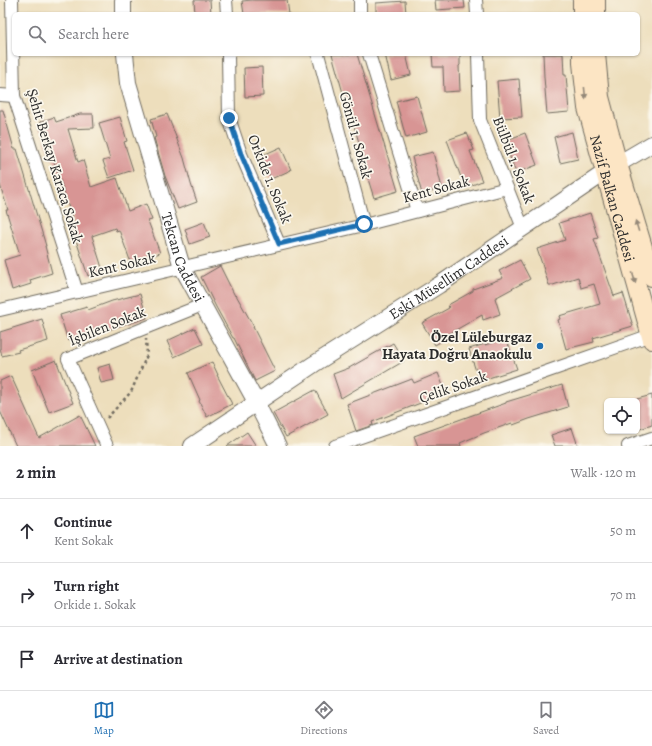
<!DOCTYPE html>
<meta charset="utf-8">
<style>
body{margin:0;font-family:Alegreya,serif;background:#f7f7f7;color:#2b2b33}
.controls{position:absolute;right:12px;bottom:12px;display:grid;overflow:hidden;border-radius:6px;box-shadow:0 1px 3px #0004}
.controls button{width:36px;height:36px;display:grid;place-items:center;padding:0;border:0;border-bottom:1px solid #e1e1e2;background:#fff;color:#2b2b33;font:20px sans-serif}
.stop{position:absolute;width:12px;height:12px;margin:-9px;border:3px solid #1f6fb2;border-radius:50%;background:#fff}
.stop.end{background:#1f6fb2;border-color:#fff;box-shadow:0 1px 4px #0008}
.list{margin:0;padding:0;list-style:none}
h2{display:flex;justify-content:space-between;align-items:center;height:52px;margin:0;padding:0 16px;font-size:17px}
h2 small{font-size:13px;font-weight:400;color:#7c7c81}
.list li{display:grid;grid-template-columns:26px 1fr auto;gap:12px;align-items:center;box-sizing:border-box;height:64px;padding:0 16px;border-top:1px solid #e1e1e2}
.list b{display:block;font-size:15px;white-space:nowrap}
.list p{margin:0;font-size:13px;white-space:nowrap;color:#7c7c81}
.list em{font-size:13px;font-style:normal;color:#7c7c81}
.icon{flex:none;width:22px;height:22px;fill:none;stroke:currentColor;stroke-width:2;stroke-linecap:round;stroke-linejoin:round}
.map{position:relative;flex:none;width:652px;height:446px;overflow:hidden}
.search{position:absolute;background:#fff;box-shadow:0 1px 3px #0004;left:12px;right:12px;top:12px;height:44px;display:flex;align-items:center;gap:10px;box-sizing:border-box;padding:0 14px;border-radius:6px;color:#7c7c81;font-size:15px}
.sheet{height:244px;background:#fff}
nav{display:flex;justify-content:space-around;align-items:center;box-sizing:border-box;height:56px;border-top:1px solid #e1e1e2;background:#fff;font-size:11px;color:#7c7c81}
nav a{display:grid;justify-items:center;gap:2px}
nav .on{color:#1f6fb2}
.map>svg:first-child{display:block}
</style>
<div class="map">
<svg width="652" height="446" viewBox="0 0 652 446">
<rect width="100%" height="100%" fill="#fbf7ec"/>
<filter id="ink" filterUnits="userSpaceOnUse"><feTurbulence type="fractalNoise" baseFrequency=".025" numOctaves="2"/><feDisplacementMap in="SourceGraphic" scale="8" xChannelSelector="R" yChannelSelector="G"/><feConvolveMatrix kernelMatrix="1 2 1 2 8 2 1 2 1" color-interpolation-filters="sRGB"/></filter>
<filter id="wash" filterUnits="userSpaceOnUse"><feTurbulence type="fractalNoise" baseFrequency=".012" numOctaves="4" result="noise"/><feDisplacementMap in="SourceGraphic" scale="16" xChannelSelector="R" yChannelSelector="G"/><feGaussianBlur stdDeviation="0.9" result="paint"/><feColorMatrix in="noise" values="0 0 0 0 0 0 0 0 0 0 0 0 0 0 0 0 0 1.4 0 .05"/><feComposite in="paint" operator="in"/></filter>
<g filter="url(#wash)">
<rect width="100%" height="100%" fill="#eddebc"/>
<g id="blocks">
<g fill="#d89594">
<polygon points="194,0 210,0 211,14 195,14"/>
<polygon points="252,0 287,0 289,14 244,14 242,1"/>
<polygon points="435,0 464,0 465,8 436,10"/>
<polygon points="405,1 406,14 376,14 376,3"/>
<polygon points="332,54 357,54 398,191 374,198 362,160 364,159 344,93 343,93"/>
<polygon points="385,54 406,54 411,75 391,80"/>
<polygon points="432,54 460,54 460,65 459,66 460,91 444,92 443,67 433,67"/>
<polygon points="543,54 563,54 564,75 566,75 569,112 547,114 544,77"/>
<polygon points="262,67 263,96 245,97 244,68"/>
<polygon points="519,79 522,117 500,118 497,81"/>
<polygon points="417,96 427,132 406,138 396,101"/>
<polygon points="0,110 3,110 14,149 17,149 46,246 45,246 52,273 30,280 31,284 12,290 4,260 20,255 6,210 8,210 0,185"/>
<polygon points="80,114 93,114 94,128 68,129 78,162 83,160 91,187 117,178 128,211 146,204 152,220 148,221 160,253 131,263 119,230 116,231 115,228 92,236 103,271 88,276 71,225 74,224 53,158 51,159 45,140 46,140 43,130 41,130 40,127 42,127 40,122 54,117 56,122"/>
<polygon points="167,114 173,129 184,158 191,184 197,202 178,209 165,176 154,138 156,137 151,119"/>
<polygon points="120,117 127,141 124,142 133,170 109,178 103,161 110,159 99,123"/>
<polygon points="572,132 578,159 560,163 554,137"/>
<polygon points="467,133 474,150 470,151 482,181 465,188 447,140"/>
<polygon points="525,133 537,165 516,173 504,141"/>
<polygon points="281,147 291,170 271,179 261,156"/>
<polygon points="433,152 442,188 422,194 412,157"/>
<polygon points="590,213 598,238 594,239 614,296 623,293 633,326 593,338 594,342 566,349 558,320 560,319 559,316 600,304 594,284 581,288 578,277 553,285 549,285 537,249 565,240 559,223"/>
<polygon points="204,222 210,237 190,244 185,229"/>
<polygon points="520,260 530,279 495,298 500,314 483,320 482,315 447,335 449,337 435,345 422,323 449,308 448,305 473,291 473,289 503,278 499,271"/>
<polygon points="220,266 235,296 236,295 254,327 253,327 275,371 255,381 234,338 233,338 216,307 201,277"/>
<polygon points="140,294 147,318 128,324 128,323 105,331 104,330 68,341 60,315 87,307 88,310 112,301"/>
<polygon points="42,319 48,341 18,350 19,352 2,356 0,348 0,332"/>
<polygon points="195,328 203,344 174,357 167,341"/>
<polygon points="506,338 517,369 479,381 469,349 485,344 485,345"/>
<polygon points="393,343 404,361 341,398 333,374 349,368"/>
<polygon points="56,360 73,403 49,412 32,370"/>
<polygon points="212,362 218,375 217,375 232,404 207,417 199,401 200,400 188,373"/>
<polygon points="110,364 114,380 101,383 97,368"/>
<polygon points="438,373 446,393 372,422 373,425 356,431 347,404 412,379 414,383"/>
<polygon points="11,376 39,438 80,415 95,446 16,446 0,411 0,381"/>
<polygon points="562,385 568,407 529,419 513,425 512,423 484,433 460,443 461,446 418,446 414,436 506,403 506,402"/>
<polygon points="315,390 328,414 286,437 273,413"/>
<polygon points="652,395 652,425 637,430 637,399"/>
<polygon points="572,428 578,446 555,446 551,435"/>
<polygon points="247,432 256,446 227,446"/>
</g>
</g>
</g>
<g filter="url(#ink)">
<use href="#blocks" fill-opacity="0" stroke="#6f6a5e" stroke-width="1"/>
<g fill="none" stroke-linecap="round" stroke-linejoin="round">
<g stroke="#6f6a5e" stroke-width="14">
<g id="minor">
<polyline points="12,0 14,96 77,292"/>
<polyline points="226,0 227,14"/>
<polyline points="360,0 360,14"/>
<polyline points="476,0 477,14"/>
<polyline points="228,54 229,118 241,154 279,244"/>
<polyline points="318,54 364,225"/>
<polyline points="369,54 417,211"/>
<polyline points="478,54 480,120 523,228"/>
<polyline points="0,95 14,96"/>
<polyline points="0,310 364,225 507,188"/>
<polyline points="107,446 68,359 202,305"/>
<polyline points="335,446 651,335"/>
<polyline points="628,446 652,438"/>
</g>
</g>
<g stroke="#6f6a5e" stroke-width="18">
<g id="tertiary">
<polyline points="123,14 123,0"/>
<path id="s1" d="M125,54L128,83L182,267L256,402L278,446"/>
<polyline points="618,164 652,144"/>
<path id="s2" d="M192,446L314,364L439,285L604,173"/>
</g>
</g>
<g stroke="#6f6a5e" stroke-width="20">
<g id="secondary">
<polyline points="582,0 582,14"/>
<polyline points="596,14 596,0"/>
<path id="s3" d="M582,54V63L587,108L652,340"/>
<polyline points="596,54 600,97 618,164 652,277"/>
</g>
</g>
<polyline stroke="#6f6a5e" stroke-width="2.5" stroke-dasharray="3 3" stroke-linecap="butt" points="107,418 131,392 147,355 146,339"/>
<use href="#minor" stroke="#fff" stroke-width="12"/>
<use href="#tertiary" stroke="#fff" stroke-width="16"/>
<use href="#secondary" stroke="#fce5c4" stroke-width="18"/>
</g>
<defs><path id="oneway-solid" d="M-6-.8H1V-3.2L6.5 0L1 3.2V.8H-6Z"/></defs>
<g fill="#948878">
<use href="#oneway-solid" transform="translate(585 93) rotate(84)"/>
<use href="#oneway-solid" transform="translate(637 226) rotate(-107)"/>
<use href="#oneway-solid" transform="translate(634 278) rotate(74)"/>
</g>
</g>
<g fill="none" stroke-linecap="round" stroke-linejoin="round" filter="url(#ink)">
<polyline stroke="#1f6fb2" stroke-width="5" points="229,118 241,154 279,244 364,224"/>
</g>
<circle fill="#1f6fb2" stroke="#fbf7ec" stroke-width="1.5" cx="540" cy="346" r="4"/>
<g text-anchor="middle" stroke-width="3.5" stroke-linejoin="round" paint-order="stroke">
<g font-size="15" fill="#2b2b2b" stroke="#fbf7ec">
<text transform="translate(356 135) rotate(75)" y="5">Gönül 1. Sokak</text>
<text transform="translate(514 160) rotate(69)" y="5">Bülbül 1. Sokak</text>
<text transform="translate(55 166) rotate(73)" y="5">Şehit Berkay Karaca Sokak</text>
<text transform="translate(270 179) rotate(68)" y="5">Orkide 1. Sokak</text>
<text transform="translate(436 189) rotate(-15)" y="5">Kent Sokak</text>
<text dy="5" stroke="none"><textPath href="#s3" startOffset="148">Nazif Balkan Caddesi</textPath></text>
<text dy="5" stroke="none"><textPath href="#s1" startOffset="212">Tekcan Caddesi</textPath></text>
<text transform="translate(122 265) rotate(-13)" y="5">Kent Sokak</text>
<text dy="5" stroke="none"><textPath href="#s2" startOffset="307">Eski Müsellim Caddesi</textPath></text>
<text transform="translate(107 326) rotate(-22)" y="5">İşbilen Sokak</text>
<text transform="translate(453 387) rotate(-19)" y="5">Çelik Sokak</text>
</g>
<g font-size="15" font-weight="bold" fill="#2b2b2b" stroke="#fbf7ec" text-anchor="end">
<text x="532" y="342">Özel Lüleburgaz<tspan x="532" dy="17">Hayata Doğru Anaokulu</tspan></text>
</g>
</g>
</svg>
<div class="controls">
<button><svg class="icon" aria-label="locate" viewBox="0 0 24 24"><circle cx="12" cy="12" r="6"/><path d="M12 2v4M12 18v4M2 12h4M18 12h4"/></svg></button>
</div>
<div class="stop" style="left:364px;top:224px"></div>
<div class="stop end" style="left:229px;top:118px"></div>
<div class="search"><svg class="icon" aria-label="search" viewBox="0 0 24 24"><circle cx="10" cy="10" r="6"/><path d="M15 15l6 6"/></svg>Search here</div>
</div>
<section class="sheet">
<h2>2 min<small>Walk · 120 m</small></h2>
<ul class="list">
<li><svg class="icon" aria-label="ahead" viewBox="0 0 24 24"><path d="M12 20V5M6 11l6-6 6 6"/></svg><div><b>Continue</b><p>Kent Sokak</p></div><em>50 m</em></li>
<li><svg class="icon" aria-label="right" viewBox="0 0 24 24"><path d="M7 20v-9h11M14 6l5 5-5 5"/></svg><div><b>Turn right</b><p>Orkide 1. Sokak</p></div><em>70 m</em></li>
<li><svg class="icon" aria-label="arrive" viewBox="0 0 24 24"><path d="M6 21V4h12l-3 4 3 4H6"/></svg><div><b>Arrive at destination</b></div></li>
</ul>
</section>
<nav>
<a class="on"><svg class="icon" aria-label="map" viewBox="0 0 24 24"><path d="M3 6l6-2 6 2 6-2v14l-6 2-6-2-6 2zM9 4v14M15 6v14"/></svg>Map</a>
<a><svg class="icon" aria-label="directions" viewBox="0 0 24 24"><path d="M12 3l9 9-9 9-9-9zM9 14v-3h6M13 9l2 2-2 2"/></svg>Directions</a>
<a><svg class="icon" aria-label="saved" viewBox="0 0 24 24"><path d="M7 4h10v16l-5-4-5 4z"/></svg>Saved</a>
</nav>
